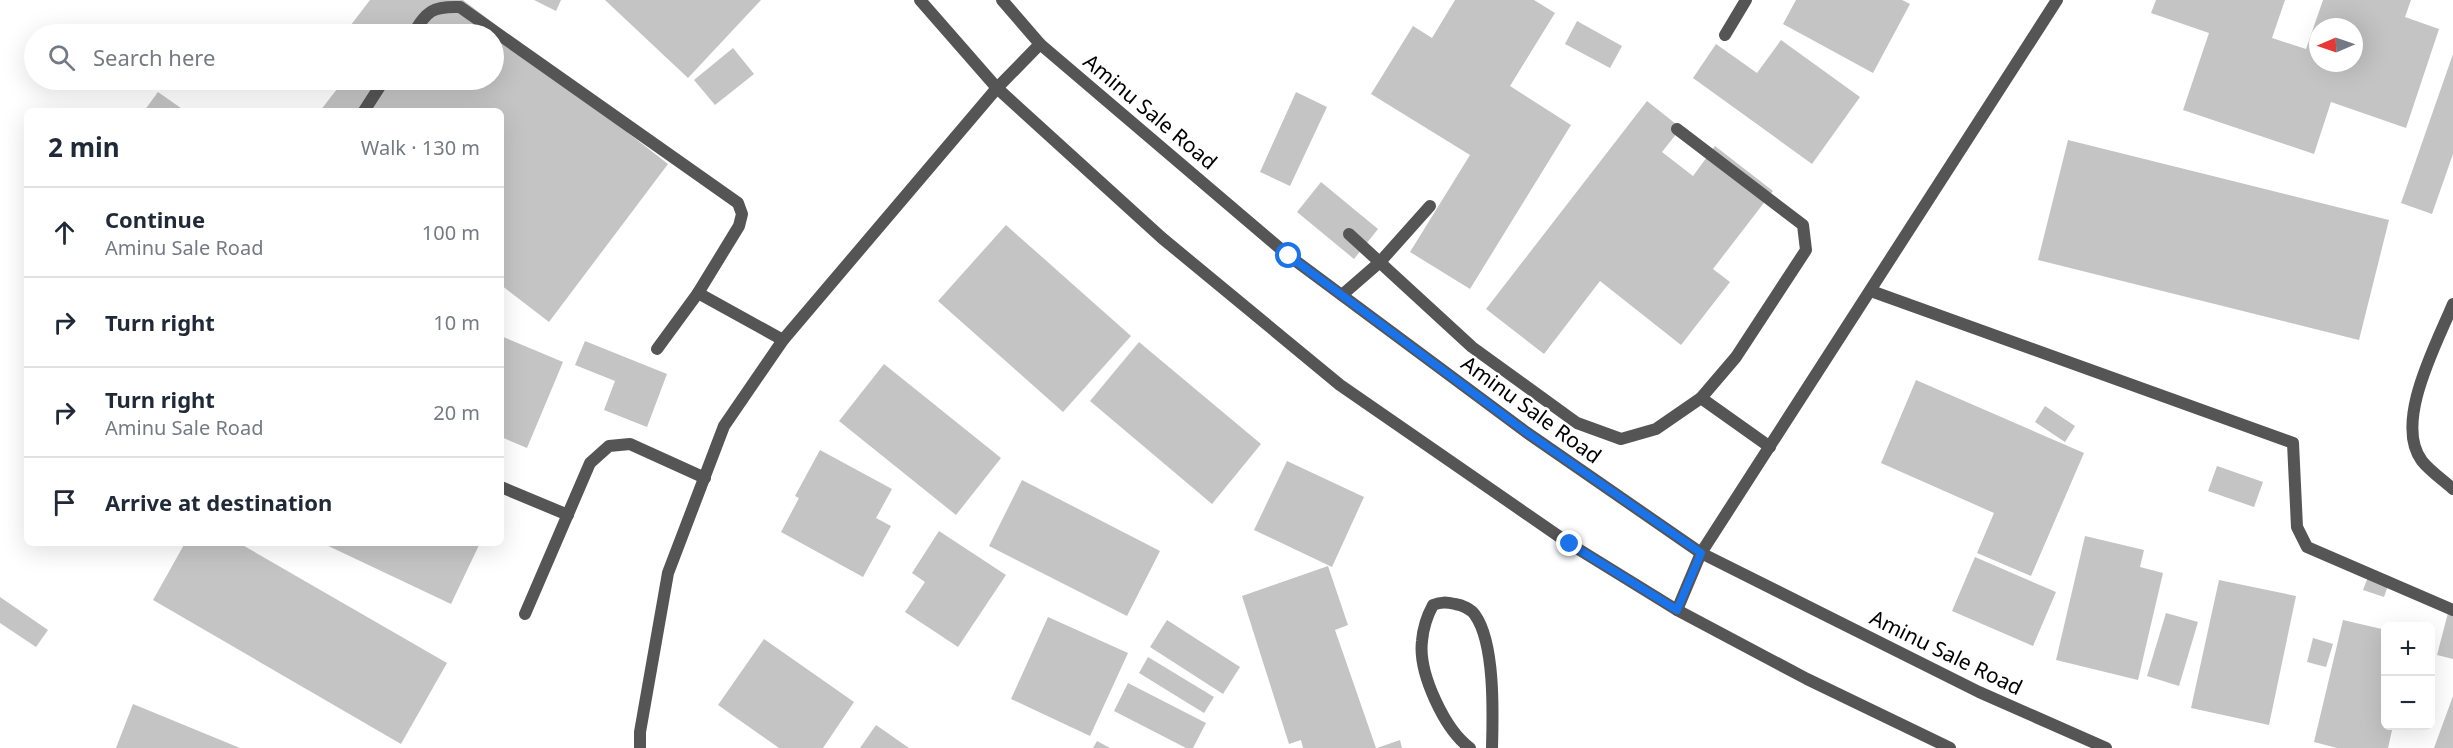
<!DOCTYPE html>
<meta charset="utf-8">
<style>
body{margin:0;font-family:"Noto Sans",sans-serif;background:#f6f6f7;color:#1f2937}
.controls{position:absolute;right:18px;bottom:18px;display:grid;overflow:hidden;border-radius:9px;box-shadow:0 6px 24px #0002}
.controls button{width:54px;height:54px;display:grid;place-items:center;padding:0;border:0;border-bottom:2px solid #e0e1e3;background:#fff;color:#1f2937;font:30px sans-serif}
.compass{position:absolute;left:2309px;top:18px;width:54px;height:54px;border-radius:50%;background:#fff;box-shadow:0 6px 24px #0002;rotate:268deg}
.stop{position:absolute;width:18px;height:18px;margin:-14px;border:4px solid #1a73e8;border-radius:50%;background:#fff}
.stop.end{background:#1a73e8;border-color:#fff;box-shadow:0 2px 6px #0008}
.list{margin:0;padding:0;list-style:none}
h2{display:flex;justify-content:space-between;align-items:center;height:78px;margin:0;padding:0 24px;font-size:26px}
h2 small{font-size:20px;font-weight:400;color:#747a83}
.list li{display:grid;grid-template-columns:39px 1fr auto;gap:18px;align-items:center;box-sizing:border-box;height:90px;padding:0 24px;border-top:2px solid #e0e1e3}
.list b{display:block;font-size:22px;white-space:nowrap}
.list p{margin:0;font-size:20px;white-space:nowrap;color:#747a83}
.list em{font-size:20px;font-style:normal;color:#747a83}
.icon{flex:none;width:33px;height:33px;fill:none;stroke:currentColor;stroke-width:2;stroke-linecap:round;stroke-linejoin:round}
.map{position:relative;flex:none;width:2453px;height:748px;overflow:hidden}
.search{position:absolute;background:#fff;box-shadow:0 6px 24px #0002;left:24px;top:24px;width:480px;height:66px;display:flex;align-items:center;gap:15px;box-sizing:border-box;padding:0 21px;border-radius:33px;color:#747a83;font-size:22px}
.panel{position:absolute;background:#fff;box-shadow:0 6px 24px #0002;left:24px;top:108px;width:480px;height:438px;border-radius:9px}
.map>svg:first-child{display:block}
</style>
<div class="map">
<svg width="2453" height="748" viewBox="0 0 2453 748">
<rect width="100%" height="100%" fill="#fff"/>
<g fill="#c4c4c4" fill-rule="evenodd">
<polygon points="370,0 463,0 630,127 627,132 668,164 549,322 501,285 501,111 320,111 344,80 494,80 494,34 344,34"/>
<polygon points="534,0 561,0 556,11"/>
<polygon points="605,0 761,0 688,78"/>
<polygon points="1455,0 1534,0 1555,13 1510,86 1571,125 1470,289 1410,252 1470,155 1371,94 1413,26 1432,38"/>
<polygon points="1796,0 1902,0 1910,4 1873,73 1783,24"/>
<path d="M2156,0H2285L2272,38L2306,49L2323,0H2411L2405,17L2439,29L2406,128L2331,102L2314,154L2183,110L2209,33L2151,13ZM2318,27H2354V63H2318Z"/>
<polygon points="1577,21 1622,46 1610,68 1565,44"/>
<polygon points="1781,40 1860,97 1812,164 1693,78 1716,44 1757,73"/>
<polygon points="733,48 754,74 715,105 694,80"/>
<polygon points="2453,54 2453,154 2432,214 2401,203"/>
<polygon points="158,92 185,111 144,111"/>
<polygon points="1296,92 1327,107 1290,186 1260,172"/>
<polygon points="1647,101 1681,128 1662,152 1693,176 1715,146 1773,191 1713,269 1730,282 1681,345 1600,281 1544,354 1486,309"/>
<polygon points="2068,140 2389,220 2359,340 2038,260"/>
<polygon points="1321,182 1378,229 1354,259 1297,212"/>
<polygon points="1006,225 1131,336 1063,412 938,301"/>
<polygon points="501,336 563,362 527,448 501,437"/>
<polygon points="585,341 667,374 647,427 604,410 615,381 575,365"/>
<polygon points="1139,342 1261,444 1212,504 1090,401"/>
<polygon points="884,364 1001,458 956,515 839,421"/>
<polygon points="1916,380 2084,453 2031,576 1977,553 1994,513 1881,463"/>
<polygon points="2045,406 2075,426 2065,442 2035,422"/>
<polygon points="820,450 892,489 876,518 891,526 863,577 781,532 799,498 795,496"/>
<polygon points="1287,461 1364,497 1332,567 1254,530"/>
<polygon points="2217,466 2263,482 2254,507 2208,491"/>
<polygon points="1022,480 1160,551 1127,616 989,546"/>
<polygon points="939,531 1006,575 958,647 905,612 925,582 912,573"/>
<polygon points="2085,536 2144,550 2140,567 2163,573 2138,680 2056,660"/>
<polygon points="185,543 239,543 447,663 401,744 153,600"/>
<polygon points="322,543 480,543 451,604"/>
<polygon points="1975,557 2056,592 2033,646 1952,611"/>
<polygon points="1328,566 1348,625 1335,630 1376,748 1303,748 1301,740 1289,744 1242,596"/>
<polygon points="2371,569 2391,577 2384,597 2363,590"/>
<polygon points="2219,580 2296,596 2269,725 2191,708"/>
<polygon points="0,597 48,630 36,647 0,623"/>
<polygon points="2449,609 2453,610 2453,659 2437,655"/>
<polygon points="2166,613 2198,622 2179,686 2147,676"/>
<polygon points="1048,617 1128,653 1090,736 1011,699"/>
<polygon points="1167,620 1240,667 1223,694 1150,647"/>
<polygon points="2343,620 2386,630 2386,726 2393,726 2388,748 2337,748 2314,742"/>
<polygon points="2313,638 2333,644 2326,667 2307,662"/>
<polygon points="764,639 854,702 823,748 779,748 718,705"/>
<polygon points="1148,657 1214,697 1204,713 1139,673"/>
<polygon points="1128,683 1206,723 1193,748 1186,748 1114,711"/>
<polygon points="2453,696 2453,748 2434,748"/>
<polygon points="133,704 240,748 116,748"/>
<polygon points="876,725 909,748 860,748"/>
<polygon points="1400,740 1402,748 1377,748"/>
<polygon points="1097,741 1110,748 1093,748"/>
</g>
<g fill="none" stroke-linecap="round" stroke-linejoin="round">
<g stroke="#555" stroke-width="12">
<path d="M413,34C427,11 432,6 460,7L738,203L742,214L739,226L698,293L657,349"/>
<polyline points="1725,35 1746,0"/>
<polyline points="364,111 384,80"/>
<polyline points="1677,129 1803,225 1806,250 1736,357 1701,398"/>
<polyline points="1349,234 1472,347 1577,423 1621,439 1656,429 1701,398 1770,447"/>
<polyline points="698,293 783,340"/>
<polyline points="1342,295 1380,262 1430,206"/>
<polyline points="501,487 568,515"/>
<polyline points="525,614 590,463 609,446 630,444 705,478"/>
<path d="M1470,748C1445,730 1418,673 1422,641C1423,629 1427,616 1433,605C1441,602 1446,602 1455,604C1462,605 1471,609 1475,615C1495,643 1493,713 1492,748"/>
</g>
<g stroke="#555" stroke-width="12">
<polyline points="1871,291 2293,443 2297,527 2307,547 2453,610"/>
<path d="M2453,304C2437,343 2393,423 2422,461C2430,471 2443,480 2453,489"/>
<polyline points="1677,610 1701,553 2057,0"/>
<polyline points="640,748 640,732 668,573 724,426 783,340 997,88 1040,44"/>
</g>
<g stroke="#555" stroke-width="12">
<polyline points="920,0 997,88 1162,238 1340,385 1570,544 1677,610 1807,679 1950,748"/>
<polyline points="1002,0 1040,44 1289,256 1526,432 1701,553 1979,692 2106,748"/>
</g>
</g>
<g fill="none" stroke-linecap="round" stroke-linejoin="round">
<polyline stroke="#1a73e8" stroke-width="8" points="1289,256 1526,432 1701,553 1677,610 1570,544"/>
</g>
<g text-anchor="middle" stroke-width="5" stroke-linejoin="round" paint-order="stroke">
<g font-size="21" fill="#000" stroke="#fff">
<text transform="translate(1150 112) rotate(40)" y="7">Aminu Sale Road</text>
<text transform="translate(1531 410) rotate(36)" y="7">Aminu Sale Road</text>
<text transform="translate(1946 653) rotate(26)" y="7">Aminu Sale Road</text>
</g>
</g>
</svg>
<div class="controls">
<button>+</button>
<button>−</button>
</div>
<svg class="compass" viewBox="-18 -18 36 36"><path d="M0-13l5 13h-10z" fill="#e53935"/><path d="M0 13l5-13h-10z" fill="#747a83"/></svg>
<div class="stop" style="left:1289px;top:256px"></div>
<div class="stop end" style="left:1570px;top:544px"></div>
<div class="search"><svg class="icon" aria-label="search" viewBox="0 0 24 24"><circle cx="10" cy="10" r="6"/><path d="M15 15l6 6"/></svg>Search here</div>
<section class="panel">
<h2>2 min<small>Walk · 130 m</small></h2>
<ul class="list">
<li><svg class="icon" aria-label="ahead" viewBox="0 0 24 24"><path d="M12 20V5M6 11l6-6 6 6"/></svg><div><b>Continue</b><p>Aminu Sale Road</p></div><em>100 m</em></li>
<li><svg class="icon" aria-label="right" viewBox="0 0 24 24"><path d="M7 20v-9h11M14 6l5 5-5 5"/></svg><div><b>Turn right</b></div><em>10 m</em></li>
<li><svg class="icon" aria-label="right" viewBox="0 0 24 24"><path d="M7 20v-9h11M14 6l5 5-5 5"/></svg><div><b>Turn right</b><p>Aminu Sale Road</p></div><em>20 m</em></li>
<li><svg class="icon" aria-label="arrive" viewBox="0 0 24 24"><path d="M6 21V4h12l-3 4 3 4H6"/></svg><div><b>Arrive at destination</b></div></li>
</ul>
</section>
</div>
